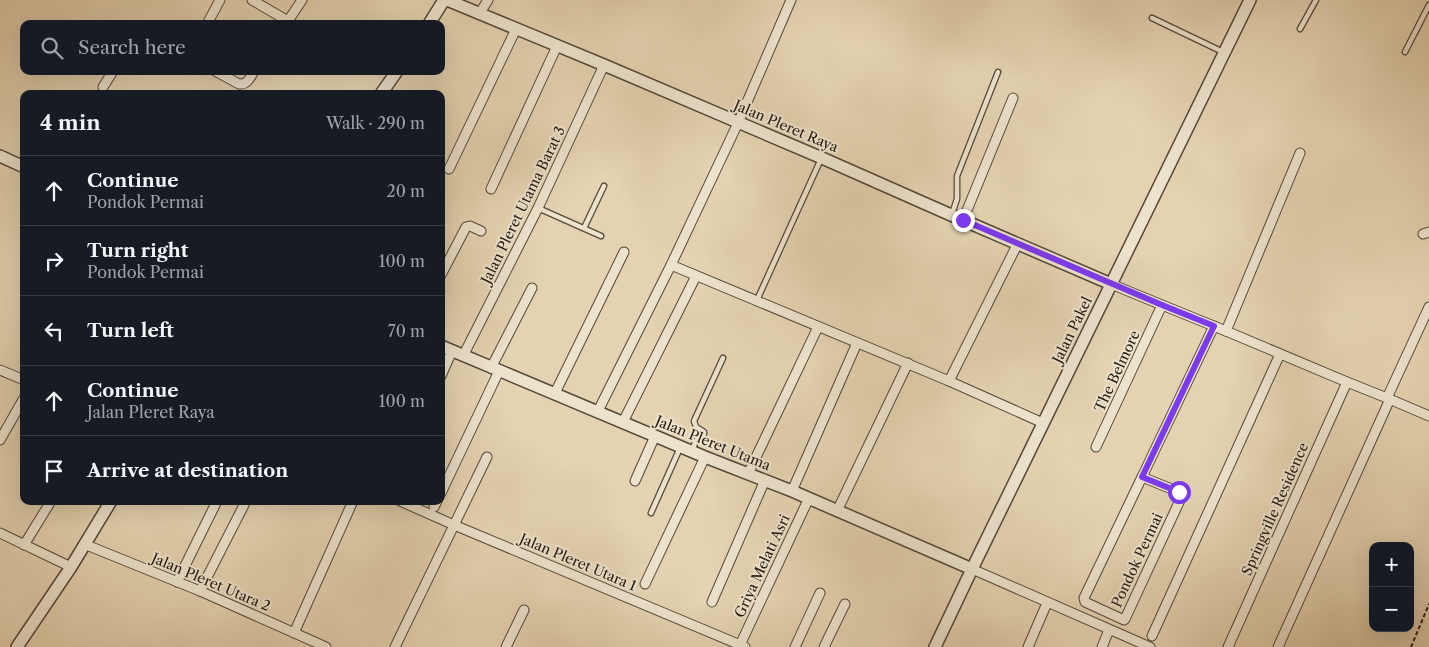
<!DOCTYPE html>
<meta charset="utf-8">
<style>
body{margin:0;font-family:"Libre Caslon Text",serif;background:#242831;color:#f1f3f6}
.controls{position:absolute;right:15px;bottom:15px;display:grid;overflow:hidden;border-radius:10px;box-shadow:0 5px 20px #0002}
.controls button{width:45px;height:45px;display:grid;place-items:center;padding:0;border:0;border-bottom:1px solid #363941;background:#171b24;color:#f1f3f6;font:25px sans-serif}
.stop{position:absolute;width:15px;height:15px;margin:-11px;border:4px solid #7c3aed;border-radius:50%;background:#fff}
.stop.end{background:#7c3aed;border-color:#fff;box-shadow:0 1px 5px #0008}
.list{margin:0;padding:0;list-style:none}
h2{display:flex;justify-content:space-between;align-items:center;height:65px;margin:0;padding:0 20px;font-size:21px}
h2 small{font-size:16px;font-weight:400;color:#9ea1a6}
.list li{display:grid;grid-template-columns:32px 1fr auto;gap:15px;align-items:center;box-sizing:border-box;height:70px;padding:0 20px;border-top:1px solid #363941}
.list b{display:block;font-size:19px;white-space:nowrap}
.list p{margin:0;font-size:16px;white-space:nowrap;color:#9ea1a6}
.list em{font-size:16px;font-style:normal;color:#9ea1a6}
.icon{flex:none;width:28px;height:28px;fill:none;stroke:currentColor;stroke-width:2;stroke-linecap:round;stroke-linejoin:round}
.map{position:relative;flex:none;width:1429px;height:647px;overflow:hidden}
.search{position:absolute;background:#171b24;box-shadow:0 5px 20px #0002;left:20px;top:20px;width:425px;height:55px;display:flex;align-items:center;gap:12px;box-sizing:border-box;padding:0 18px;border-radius:10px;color:#9ea1a6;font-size:19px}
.panel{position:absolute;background:#171b24;box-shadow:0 5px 20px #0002;left:20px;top:90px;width:425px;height:415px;border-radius:10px}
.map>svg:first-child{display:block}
</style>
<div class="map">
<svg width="1429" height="647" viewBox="0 0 1429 647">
<rect width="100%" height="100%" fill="#e4d2b0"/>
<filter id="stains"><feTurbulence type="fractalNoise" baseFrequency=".004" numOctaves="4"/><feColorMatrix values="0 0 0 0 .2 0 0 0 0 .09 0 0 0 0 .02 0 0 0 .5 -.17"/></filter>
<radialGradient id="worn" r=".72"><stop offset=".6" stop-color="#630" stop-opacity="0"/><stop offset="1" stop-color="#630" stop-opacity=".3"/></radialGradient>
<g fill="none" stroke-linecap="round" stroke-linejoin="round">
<g stroke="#54483a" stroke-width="7">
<g id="service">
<polyline points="1152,18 1223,52"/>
<polyline points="1300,29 1316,0"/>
<polyline points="1405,52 1429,5"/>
<polyline points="538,208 601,236"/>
<polyline points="952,214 957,199 957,176 998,72"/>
<polyline points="584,228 604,186"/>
<polyline points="757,300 821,159"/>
<polyline points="692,450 696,441 704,434 704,432 696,427 694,421 723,358"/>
<polyline points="651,513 680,448"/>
</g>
</g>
<g stroke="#54483a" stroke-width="11">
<g id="minor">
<polyline points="252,0 288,21"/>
<polyline points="479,14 488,0"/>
<polyline points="207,24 220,0"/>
<polyline points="286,24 302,0"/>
<path d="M215,71L239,84C247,85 250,78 254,71"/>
<polyline points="103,87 113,71"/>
<polyline points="449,169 516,29"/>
<polyline points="491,189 557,46"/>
<polyline points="963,220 1013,98"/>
<polyline points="1423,234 1429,232"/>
<polyline points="671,265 949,381 1018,243"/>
<polyline points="441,275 466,227 470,226 481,231"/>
<polyline points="1111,284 1162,305 1226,331 1347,382 1387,398 1429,416"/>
<polyline points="1226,331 1300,153"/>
<polyline points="463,356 538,208 604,65"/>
<polyline points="491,368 532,288"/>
<polyline points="0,370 24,380"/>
<polyline points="441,376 452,351"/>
<polyline points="949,381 1043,423"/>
<polyline points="555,393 624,252"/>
<polyline points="1387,398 1429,307"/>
<polyline points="598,411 671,265 738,123 791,0"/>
<polyline points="623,422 696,276"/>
<polyline points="0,440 24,398"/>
<polyline points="1096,447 1162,305"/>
<polyline points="748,474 818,327"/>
<polygon points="1142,477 1179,492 1181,494 1181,498 1125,619 1124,620 1085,602 1084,598"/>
<polyline points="1142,477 1214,326"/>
<polyline points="635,481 655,436"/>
<polyline points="792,491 857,343"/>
<polyline points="441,493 499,371"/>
<polyline points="400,501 454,525 745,647"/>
<polyline points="434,507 437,501"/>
<polyline points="837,511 908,363"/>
<polyline points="0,533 71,567"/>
<polyline points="84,544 200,591 326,647"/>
<polyline points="24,545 51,501"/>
<polyline points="972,569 1150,647"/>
<polyline points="177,582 217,501"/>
<polyline points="645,584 705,457"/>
<polyline points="200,591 246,501"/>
<polyline points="712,602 765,480"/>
<polyline points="294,633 353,501"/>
<polyline points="1152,636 1280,354"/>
<polyline points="740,645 809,498"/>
<polyline points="395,647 487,457"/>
<polyline points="506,647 524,610"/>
<polyline points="795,647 820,593"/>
<polyline points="824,647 845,604"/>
<polyline points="1028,647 1047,603"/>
<polyline points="1102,647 1109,630"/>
<polyline points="1228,647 1347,382"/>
<polyline points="1278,647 1390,399"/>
</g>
</g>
<g stroke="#54483a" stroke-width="14">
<g id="tertiary">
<polyline points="447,0 604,65 822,158 951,215 1111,284"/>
<polyline points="429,24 444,0"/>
<polyline points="381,94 397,71"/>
<polyline points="0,156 24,167"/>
<polyline points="441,346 705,457 792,491 972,569"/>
<polyline points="17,647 71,567 111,501"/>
<polyline points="935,647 972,569 1250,0"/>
</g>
</g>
<polyline stroke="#241a12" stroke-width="2" stroke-dasharray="4 2.5" stroke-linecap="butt" points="1411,647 1429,604"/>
<use href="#service" stroke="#ede2cc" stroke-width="4.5"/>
<use href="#minor" stroke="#ede2cc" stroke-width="9"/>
<use href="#tertiary" stroke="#ede2cc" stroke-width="11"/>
</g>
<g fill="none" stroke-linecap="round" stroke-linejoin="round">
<polyline stroke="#7c3aed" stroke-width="6" points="963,220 1162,305 1214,326 1142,477 1179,492"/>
</g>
<g text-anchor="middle" stroke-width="4" stroke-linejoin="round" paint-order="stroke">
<g font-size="14" fill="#241a12" stroke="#ede2cc">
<text transform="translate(786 126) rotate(23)" y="5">Jalan Pleret Raya</text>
<text transform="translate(523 205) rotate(-64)" y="5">Jalan Pleret Utama Barat 3</text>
<text transform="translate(1072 330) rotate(-64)" y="5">Jalan Pakel</text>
<text transform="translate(1117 371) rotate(-65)" y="5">The Belmore</text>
<text transform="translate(713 443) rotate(22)" y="5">Jalan Pleret Utama</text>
<text transform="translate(1275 509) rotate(-66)" y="5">Springville Residence</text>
<text transform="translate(1137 560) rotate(-65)" y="5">Pondok Permai</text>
<text transform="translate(578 562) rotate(23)" y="5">Jalan Pleret Utara 1</text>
<text transform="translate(762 566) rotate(-65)" y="5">Griya Melati Asri</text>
<text transform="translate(211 582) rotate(23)" y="5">Jalan Pleret Utara 2</text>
</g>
</g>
<rect width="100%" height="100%" filter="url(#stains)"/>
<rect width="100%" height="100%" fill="url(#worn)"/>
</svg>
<div class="controls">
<button>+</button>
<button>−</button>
</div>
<div class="stop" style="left:1179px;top:492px"></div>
<div class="stop end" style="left:963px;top:220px"></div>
<div class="search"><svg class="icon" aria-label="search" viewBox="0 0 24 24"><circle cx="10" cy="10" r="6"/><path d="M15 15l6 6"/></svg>Search here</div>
<section class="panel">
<h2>4 min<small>Walk · 290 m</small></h2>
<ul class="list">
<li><svg class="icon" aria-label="ahead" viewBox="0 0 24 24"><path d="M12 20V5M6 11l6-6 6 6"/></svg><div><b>Continue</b><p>Pondok Permai</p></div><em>20 m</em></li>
<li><svg class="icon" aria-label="right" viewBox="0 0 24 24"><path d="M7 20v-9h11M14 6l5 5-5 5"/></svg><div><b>Turn right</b><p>Pondok Permai</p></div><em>100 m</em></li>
<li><svg class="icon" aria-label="left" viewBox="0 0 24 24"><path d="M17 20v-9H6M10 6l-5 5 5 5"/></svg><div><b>Turn left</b></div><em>70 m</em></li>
<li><svg class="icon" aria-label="ahead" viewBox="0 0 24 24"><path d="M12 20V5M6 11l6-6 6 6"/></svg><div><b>Continue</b><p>Jalan Pleret Raya</p></div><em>100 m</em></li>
<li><svg class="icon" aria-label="arrive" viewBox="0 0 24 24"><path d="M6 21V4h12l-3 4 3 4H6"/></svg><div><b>Arrive at destination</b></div></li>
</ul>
</section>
</div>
